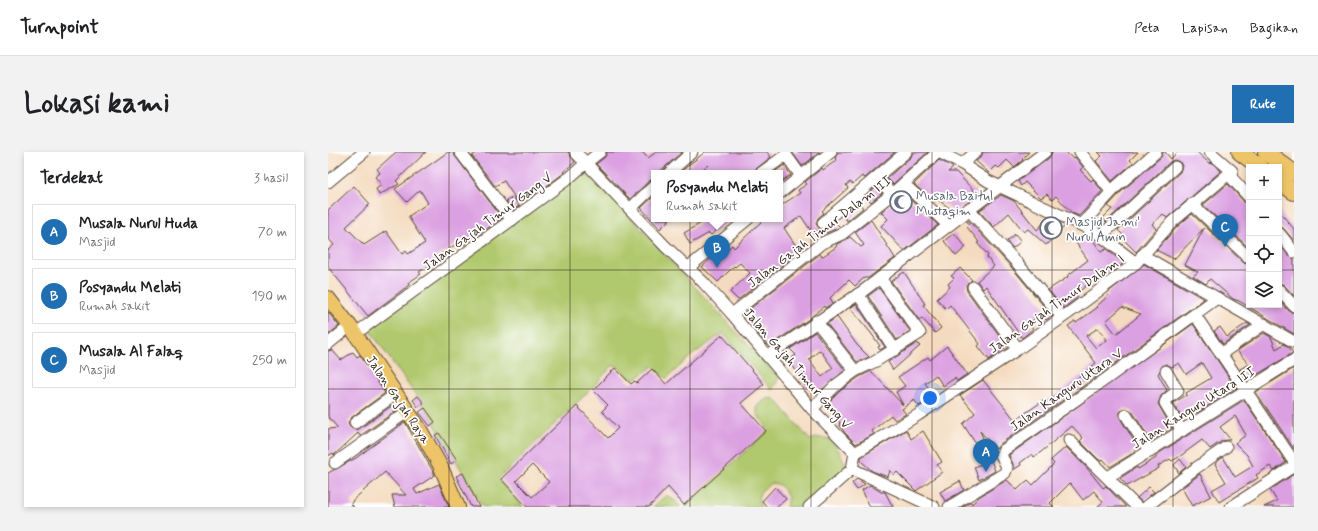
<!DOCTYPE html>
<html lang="id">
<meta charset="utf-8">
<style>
body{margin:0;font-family:Mynerve,sans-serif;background:#f2f2f2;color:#202124}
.controls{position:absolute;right:12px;top:12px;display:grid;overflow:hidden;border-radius:0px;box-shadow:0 2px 6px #0003}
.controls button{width:36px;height:36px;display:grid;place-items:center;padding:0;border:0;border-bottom:1px solid #e0e0e0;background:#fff;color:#202124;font:20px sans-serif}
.you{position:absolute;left:602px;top:246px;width:14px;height:14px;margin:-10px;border:3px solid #fff;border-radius:50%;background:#1a73e8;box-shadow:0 0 0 6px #1a73e833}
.badge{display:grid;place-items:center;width:26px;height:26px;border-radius:50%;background:#1f6fb2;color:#fff;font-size:13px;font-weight:700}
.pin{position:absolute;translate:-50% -33px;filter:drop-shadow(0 1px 2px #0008)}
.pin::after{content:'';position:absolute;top:21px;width:14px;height:12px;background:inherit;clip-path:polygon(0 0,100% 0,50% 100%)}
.popup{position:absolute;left:323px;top:18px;width:132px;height:52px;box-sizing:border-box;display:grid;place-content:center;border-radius:0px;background:#fff;filter:drop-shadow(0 1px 3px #0005);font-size:13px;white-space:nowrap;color:#757577}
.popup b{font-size:15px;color:#202124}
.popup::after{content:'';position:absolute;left:50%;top:100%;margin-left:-8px;border:8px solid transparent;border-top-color:#fff}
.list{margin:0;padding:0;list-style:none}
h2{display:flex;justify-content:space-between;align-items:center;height:52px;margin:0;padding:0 16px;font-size:17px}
h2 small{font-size:13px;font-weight:400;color:#757577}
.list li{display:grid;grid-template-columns:26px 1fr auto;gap:12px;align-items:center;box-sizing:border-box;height:56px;margin:0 8px 8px;padding:0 8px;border:1px solid #e0e0e0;border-radius:0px}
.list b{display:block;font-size:15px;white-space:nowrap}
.list p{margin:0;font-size:13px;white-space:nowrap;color:#757577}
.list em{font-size:13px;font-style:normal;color:#757577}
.icon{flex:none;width:22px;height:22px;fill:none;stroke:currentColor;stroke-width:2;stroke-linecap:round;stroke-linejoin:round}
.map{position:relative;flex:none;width:966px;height:355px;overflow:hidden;border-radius:0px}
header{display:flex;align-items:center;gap:24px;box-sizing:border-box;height:56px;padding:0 20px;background:#fff;border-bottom:1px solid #e0e0e0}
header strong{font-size:19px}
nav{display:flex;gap:22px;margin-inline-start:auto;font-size:14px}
.intro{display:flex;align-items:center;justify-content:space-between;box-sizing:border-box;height:96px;padding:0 24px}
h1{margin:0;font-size:28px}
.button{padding:10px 18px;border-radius:0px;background:#1f6fb2;color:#fff;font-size:14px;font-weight:700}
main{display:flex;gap:24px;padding:0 24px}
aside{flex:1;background:#fff;border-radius:0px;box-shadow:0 2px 6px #0003}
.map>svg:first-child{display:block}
</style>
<header>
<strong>Turnpoint</strong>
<nav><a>Peta</a><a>Lapisan</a><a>Bagikan</a></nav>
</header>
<div class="intro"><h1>Lokasi kami</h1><a class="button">Rute</a></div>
<main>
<aside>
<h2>Terdekat<small>3 hasil</small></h2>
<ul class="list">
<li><span class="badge">A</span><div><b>Musala Nurul Huda</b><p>Masjid</p></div><em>70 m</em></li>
<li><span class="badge">B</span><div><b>Posyandu Melati</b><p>Rumah sakit</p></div><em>190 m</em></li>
<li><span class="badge">C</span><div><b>Musala Al Falaq</b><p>Masjid</p></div><em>250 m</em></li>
</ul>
</aside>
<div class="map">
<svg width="966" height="355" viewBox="0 0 966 355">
<rect width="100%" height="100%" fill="#fff"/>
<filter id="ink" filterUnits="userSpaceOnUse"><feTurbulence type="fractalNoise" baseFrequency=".025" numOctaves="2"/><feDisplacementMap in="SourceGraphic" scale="8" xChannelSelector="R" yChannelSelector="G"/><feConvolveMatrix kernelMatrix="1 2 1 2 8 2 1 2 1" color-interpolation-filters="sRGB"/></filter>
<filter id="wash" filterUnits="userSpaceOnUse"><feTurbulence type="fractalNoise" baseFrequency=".012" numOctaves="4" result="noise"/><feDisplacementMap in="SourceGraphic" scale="16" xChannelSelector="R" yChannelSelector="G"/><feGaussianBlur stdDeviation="0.9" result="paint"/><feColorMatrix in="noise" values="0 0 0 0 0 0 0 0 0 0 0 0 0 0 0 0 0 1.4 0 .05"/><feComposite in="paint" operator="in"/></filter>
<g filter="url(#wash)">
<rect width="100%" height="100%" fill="#f4dbbf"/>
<g fill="#b1c96e" stroke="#767a46">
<polygon points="255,18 292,54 451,226 444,238 395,181 363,204 338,227 325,214 309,226 303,226 289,214 284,214 264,236 170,327 195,355 155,355 99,259 41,177"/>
<path d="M439,246L447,247L482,288C504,279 509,295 518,313L512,321L475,355H458L460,345L452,333L443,331L433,339L430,346L433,355H356L441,278L429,262V254Z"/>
<polygon points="338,343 348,349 353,355 325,355"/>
</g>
<g id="blocks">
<g fill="#dba0e1" fill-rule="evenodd">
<polygon points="68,0 98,0 68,29 71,32 51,43 48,37 54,33 47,25 52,21 49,17"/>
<polygon points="120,0 124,0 174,66 136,93 133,89 104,108 106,110 91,120 93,122 80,131 81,133 40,164 0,115 0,98 6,93 0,86 0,58 26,34 42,52 18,75 36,93 58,79 74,102 78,99 80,102 97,91 81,66 81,64 100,51 92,38 79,50 67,37"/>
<polygon points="150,0 240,0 247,10 235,20 236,21 204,45 201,41 189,49 176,29 167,34 144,4"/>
<polygon points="279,0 314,0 320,6 328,0 354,0 330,21 326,21 326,27 321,29 302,47 268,12 277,5"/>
<polygon points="377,0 439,0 443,5 423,21 388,21 380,13 370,21 351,21"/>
<polygon points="464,0 492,0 474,14"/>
<polygon points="510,0 567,0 537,26 534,24 525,32 522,30 518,33 520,36 494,59 496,61 490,66 488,72 492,77 485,82 473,64 456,76 470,97 461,103 463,106 410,148 402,140 422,121 412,111 407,115 406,114 390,130 374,115 388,102 391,105 404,93 406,96 436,67 452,67 452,54 472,41 470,38 479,32 477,30 494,16 495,18 509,8 507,6"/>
<polygon points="585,0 600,0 565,32 559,26 583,5"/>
<polygon points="655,0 701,0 694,7 695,8 686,15 679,8 671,16 668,14 661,21 648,9 653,5"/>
<polygon points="724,0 738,0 745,7 747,5 755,15 752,18 763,29 765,27 774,39 751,64 744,61 728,44 724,48 719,42 713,46 697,30 693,34 690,29 721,6"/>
<polygon points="770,0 810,0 802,8 805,11 784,29 768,9 774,4"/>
<polygon points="835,0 837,0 843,7 849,0 869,0 882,12 883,10 893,19 839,66 835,62 824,72 828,77 808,100 794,86 796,84 790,78 852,20 854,14 852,10 846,8 842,10 778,70 775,66 784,57 780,54 794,39 833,5"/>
<polygon points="611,8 623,14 625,16 620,20 628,20 650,43 627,60 609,47 606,50 586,32"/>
<polygon points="456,13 463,23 452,30 452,21 445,21"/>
<polygon points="900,32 916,50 921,52 921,96 875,53"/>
<polygon points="548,35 554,41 543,50 537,44"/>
<polygon points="575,41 610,73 576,99 553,74 560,67 553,60"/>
<polygon points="673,43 686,49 709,78 721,65 738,73 718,93 700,77 696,80 681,61 666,75 651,59"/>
<polygon points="326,44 326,67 342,67 332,77 313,56"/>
<polygon points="185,45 191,54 185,58 178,49"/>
<polygon points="530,50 535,56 519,69 515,63"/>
<polygon points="951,59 966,77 966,89 956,77 951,74"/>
<polygon points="864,62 916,111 921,113 921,153 951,153 951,148 961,159 966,161 966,182 911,149 905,147 882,127 878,132 865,124 870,120 857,113 876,76 846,107 828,98 849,75"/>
<polygon points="371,67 402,67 383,83 381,81 362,92 356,81 373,71"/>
<polygon points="543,68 567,106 540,126 536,126 527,134 521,128 502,146 505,151 497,156 496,154 481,167 441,194 430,182 436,177 419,159 492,102 494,105 508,95 509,92 522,85 533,95 536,93 527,80"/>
<polygon points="640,68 685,117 724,164 718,168 714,162 701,171 705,177 694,186 658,134 655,137 649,129 666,114 659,105 660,103 649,91 651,90 639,75 642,72 638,69"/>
<polygon points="507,70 512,75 510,76 498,81 495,78"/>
<polygon points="626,81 638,95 628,104 616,89"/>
<polygon points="687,82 693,89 685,96 679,89"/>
<polygon points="758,83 763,85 773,100 778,97 796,111 782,121 779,117 748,142 750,145 736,156 720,138 740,125 739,124 760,108 748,91"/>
<polygon points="951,92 961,104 966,107 966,144 956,133 951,131"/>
<path d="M816,112L876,147L774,221L672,292L668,297L652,279L655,286L648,292L635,272L647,261L632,243L655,228L687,268L715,249L717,250L725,246L768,211L740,174L747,169L748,171L770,155L769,154L781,143L779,141ZM794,155L813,162L788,182L778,169ZM770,176L779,188L768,196L758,184Z"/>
<polygon points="632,116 644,128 638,133 639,139 679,194 661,208 650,194 652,192 622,153 618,157 609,147 622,135 620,132 626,126 623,124"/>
<polygon points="576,120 597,152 595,153 613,176 607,181 594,166 591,168 563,129"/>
<polygon points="551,136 582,179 569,188 540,144"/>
<polygon points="528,152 557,195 552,198 550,195 552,194 543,181 522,156"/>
<polygon points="0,160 11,174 0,183"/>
<polygon points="509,165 529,193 541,205 529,210 499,172"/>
<polygon points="919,171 922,173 895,192 886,179 892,175 899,185"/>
<polygon points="865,172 908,236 869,261 867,258 854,266 845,251 859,243 858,241 883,226 874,211 858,222 851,211 844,215 838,212 835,213 830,222 839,238 833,244 830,252 844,276 823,289 804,259 797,256 792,260 792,266 810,295 802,303 782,315 775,307 773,309 770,307 752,289 755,286 744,274 713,300 706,305 704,302 692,311 693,313 685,318 685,312 681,303"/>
<path d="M487,180L517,218L488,243L482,235L480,237L461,208L468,203L462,197ZM492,198L505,216L494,225L481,207Z"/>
<polygon points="936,181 943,185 948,197 956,192 961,195 965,201 930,222 929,221 918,226 912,217 921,212 909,199"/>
<path d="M394,183L436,232L413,251L438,279L356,353L340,335L321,355H199L173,327L249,254L280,286L290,276L274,259L280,253L265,238L287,216L303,232L307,229L309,231L324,217L338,232ZM204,313L221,330L204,345L188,329Z"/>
<polygon points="589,191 592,194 565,218 560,210"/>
<polygon points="619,194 639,222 629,229 627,226 615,234 608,223 597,231 606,244 591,254 586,248 574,257 578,262 567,268 563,263 544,279 546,282 528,292 517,281 511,272 512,271 498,253 512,239 531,225 543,219 575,253 568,240 577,234 570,225 600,205 602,208"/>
<polygon points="4,198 13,208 25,200 29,205 32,203 57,241 23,266 20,271 22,275 27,278 31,277 65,253 69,258 32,284 30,281 6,303 5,301 0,304 0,277 10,276 0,265 0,199"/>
<polygon points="966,216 966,297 928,240"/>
<polygon points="90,244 96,251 90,255 85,248"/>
<polygon points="916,248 958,310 946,319 942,314 928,323 930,326 891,350 884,338 898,330 887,312 895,305 907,325 925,314 919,303 907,291 918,283 907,264 892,275 902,287 900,288 894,289 882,297 874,288 851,305 844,309 842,307 830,314 831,316 799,334 792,326 809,315 810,317 828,306 828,303"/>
<polygon points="97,256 107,270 102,274 91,260"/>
<polygon points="77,270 107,323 86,337 89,342 111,332 121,355 67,355 64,343 78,343 57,320 25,348 23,352 26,355 0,355 0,321 28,306"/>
<polygon points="578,278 583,287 595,279 614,310 609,313 614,320 588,339 569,320 566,323 562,318 560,325 544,319 533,309 533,305"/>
<polygon points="111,281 129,308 123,312 107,283"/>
<polygon points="738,295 758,315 775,336 778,334 798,355 769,355 775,350 766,339 755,348 742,331 722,351 726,355 634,355 643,350 644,352 652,344 679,328 689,338 700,328 705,333 726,312 723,308"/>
<polygon points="852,307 858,315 851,321 846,313"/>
<polygon points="663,308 667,319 651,328 646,315"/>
<polygon points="135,321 137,325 151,355 143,355 128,324"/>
<polygon points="872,322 883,344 864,354 854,336"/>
<polygon points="966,322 966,355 936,355 949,349 942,338"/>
<polygon points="529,327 537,332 529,338 524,331"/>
<polygon points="632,329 636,338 617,349 612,340"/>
<polygon points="542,333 553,340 557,340 565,355 542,355 534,338"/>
<polygon points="447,335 458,347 449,355 439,355 434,349"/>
<polygon points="821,335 826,340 814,350 809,346"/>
</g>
</g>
</g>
<g filter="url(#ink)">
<use href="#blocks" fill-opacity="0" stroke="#574536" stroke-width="1"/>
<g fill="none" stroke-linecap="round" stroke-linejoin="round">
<g stroke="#574536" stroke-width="13">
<g id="minor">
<polyline points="132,0 184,68"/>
<polyline points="247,0 258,11 272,0"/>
<polyline points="611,0 634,12 660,29 768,80 808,111"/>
<polyline points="752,0 783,39"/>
<polyline points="634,12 648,0"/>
<polyline points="341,21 364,0"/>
<polyline points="433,21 458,3 473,24"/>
<polyline points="901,23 921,45"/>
<polyline points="549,25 564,42"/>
<polyline points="0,30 36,0"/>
<polyline points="576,32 620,73"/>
<polyline points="452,41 503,0"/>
<polyline points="864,52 921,106"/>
<polyline points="302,57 326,34"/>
<polyline points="640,57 690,112 734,165"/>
<polyline points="495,71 578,0"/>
<polyline points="753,73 789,34 828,0"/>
<polyline points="951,81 966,100"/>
<polyline points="773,84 847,15"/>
<polyline points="814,103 966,190"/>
<polyline points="361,115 420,67"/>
<polyline points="645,135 690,197"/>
<polyline points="951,138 966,154"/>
<polyline points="530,142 567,198"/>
<polyline points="404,162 494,91 514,82 564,42 610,0"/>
<polyline points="867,163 966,310"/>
<polyline points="27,182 241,26 258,11 337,94 375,130 404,162 484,257 527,301"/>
<polyline points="0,192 22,174"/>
<polyline points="893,202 936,172"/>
<polyline points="439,204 535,139 717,0"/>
<polyline points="527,219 548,209 592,181 552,126"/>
<polyline points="838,219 850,239 839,247 837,251 854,279"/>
<polyline points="484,257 507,234 527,219 488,169"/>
<polyline points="798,263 822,300"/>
<polyline points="27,271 68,242"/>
<polyline points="741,288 809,355"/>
<polyline points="527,301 590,263 690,197 749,155 808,111 844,70 904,19 882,0"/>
<polyline points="7,311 80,259"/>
<polyline points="524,317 606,355"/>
<polyline points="780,325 966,208"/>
<polyline points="481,355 524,317 527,301"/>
<polyline points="621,355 677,321 679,315 673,303 676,298 778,227 889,146"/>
<polyline points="818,355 868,316 898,295"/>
<polyline points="903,355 966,314"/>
</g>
</g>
<g stroke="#574536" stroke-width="16">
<polyline id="major" points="0,146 22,174 91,276 112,313 130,355"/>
</g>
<g stroke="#574536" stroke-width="18">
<g id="highway">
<polyline points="912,0 932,15"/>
<polyline points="938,0 966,21"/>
<polyline points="951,29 966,40"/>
</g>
</g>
<use href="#minor" stroke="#fff" stroke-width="11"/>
<use href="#major" stroke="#eec469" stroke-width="14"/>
<use href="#highway" stroke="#eec469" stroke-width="16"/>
</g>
</g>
<path fill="none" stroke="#3b2a1e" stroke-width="1" stroke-opacity="0.55" d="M121,0V355M242,0V355M362,0V355M483,0V355M604,0V355M724,0V355M845,0V355M0,118H921M951,118H966M0,237H966"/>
<defs>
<g id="mosque-ring" transform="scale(1.15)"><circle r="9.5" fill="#fff" stroke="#6b7280" stroke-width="1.5"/><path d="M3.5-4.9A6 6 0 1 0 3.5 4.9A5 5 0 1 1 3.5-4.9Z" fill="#6b7280"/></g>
</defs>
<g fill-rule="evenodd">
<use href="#mosque-ring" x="573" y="50"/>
<use href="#mosque-ring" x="723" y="76"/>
</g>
<g text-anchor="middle" stroke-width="3.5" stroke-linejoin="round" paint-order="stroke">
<g font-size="13" fill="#5b616d" stroke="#fff" text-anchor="start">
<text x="588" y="48">Musala Baitul<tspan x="588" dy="15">Mustaqim</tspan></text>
<text x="738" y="74">Masjid Jami'<tspan x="738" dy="15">Nurul Amin</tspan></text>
</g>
<g font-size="13" fill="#3b2a1e" stroke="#fff">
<text transform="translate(159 69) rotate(-36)" y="5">Jalan Gajah Timur Gang V</text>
<text transform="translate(491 79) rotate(-37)" y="5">Jalan Gajah Timur Dalam III</text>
<text transform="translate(728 151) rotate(-35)" y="5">Jalan Gajah Timur Dalam I</text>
<text transform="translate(470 216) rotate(49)" y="5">Jalan Gajah Timur Gang V</text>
<text transform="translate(738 237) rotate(-35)" y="5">Jalan Kanguru Utara V</text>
<text transform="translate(71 247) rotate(56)" y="5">Jalan Gajah Raya</text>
<text transform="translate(865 255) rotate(-32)" y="5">Jalan Kanguru Utara III</text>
</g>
</g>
</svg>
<div class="controls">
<button>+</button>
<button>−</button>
<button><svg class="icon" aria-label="locate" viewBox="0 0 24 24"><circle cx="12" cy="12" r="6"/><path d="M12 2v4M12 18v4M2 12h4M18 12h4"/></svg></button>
<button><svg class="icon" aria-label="layers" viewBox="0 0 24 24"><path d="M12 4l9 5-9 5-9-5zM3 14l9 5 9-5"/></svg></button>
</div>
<div class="you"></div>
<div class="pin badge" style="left:658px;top:320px">A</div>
<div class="pin badge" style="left:389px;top:116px">B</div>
<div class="popup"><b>Posyandu Melati</b>Rumah sakit</div>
<div class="pin badge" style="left:897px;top:95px">C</div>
</div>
</main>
